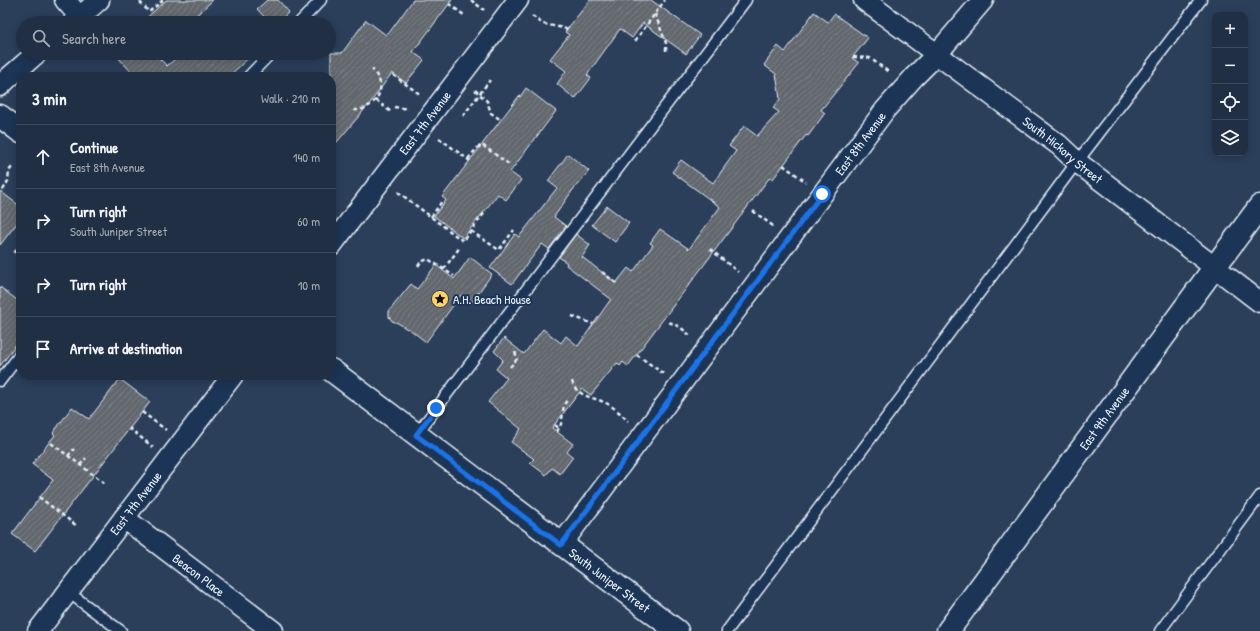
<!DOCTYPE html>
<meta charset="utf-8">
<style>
body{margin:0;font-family:"Patrick Hand",sans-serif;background:#2d3b4f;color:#f1f3f6}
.controls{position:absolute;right:12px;top:12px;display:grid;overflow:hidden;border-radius:8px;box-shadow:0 2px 10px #0003}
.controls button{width:36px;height:36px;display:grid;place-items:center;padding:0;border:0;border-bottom:1px solid #3d4a5d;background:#202f44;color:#f1f3f6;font:20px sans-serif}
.stop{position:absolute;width:12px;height:12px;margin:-9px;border:3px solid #1a73e8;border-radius:50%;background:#fff}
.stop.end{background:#1a73e8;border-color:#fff;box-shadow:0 1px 4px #0008}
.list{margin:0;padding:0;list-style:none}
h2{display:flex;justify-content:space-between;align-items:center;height:52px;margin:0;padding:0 16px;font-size:17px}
h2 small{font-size:13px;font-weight:400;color:#a2a9b2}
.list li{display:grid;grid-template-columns:26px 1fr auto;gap:12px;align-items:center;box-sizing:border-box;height:64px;padding:0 16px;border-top:1px solid #3d4a5d}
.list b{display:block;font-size:15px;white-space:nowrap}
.list p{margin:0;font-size:13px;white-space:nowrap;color:#a2a9b2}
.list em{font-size:13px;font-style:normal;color:#a2a9b2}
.icon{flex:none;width:22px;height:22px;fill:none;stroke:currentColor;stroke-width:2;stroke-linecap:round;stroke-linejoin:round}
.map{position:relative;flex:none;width:1260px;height:631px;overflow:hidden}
.search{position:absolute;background:#202f44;box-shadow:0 2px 10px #0003;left:16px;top:16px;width:320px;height:44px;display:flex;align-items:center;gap:10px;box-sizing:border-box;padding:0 14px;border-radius:22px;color:#a2a9b2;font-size:15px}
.panel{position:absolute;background:#202f44;box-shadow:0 2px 10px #0003;left:16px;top:72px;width:320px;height:308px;border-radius:16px}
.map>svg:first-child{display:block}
</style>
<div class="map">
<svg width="1260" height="631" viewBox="0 0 1260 631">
<defs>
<pattern id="building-hatch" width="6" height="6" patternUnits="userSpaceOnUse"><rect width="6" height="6" fill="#62686d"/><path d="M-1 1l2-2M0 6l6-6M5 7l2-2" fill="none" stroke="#787e83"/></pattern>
</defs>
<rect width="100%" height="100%" fill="#2b3f5b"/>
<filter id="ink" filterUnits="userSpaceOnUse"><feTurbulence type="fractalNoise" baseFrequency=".025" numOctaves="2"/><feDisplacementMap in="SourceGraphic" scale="8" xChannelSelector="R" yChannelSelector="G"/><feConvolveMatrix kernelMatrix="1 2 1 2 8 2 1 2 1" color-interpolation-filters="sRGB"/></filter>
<g filter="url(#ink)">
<g fill="url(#building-hatch)" stroke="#e8f1f8">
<polygon points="166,0 213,0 188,23 141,23"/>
<polygon points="267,0 278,0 289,12 277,23 270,23 257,9"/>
<polygon points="413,0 452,0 413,52 424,60 406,83 392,73 370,103 331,149 331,53 342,53 366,20 386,35 387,32 389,33"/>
<polygon points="590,0 651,0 700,35 686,54 643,23 632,38 620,29 587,75 591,78 575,99 557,84 566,71 550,59 569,35 565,32"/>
<polygon points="814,12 828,22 834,14 868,38 852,58 859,63 821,110 825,113 808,136 806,135 773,179 770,177 628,366 623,362 620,366 617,363 591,395 582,389 552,428 573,444 567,452 573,457 560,474 552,468 546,475 530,463 534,459 511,442 521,429 488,402 507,378 496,369 503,360 494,351 504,338 524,354 543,329 561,343 566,336 578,346 611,299 566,265 567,263 559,257 576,234 590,245 582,257 616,283 628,268 633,272 653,245 650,243 660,229 689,249 720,207 672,172 681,160 713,183 736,151 729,146 744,126 757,136 779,112 773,108 780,99 776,74 764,65 778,46 785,52"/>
<polygon points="114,53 154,53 167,66 182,53 210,53 215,59 221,53 254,53 230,75 232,77 136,77"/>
<polygon points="526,88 556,111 510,172 521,180 506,200 498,194 463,238 434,216 446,200 442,197 519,96 520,97"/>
<polygon points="568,154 589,171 572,191 554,217 566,226 549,249 542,244 512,284 490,268 515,234 519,237 557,188 548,181"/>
<polygon points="0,191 21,207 21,218 0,245"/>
<polygon points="607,206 629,223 615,242 592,225"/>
<polygon points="470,257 492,274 471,303 461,295 426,342 408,328 407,329 398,323 392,321 389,317 389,311 411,284 417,289 436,265 454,279"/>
<polygon points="0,287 21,303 21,338 0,366"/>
<polygon points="120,379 150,402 35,551 12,534 53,480 32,464 55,435 53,433 72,407 89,419"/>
</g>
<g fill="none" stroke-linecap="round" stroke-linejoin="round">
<g stroke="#e8f1f8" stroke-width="13">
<g id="lane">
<polyline points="299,23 321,0"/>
<polyline points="248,77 271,53"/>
<polyline points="0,381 21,353"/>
<polyline points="416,435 746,0"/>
<polyline points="68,592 121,631"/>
<polyline points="727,631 1077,162 1201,0"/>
<polyline points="1160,631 1260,496"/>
</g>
</g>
<g stroke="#e8f1f8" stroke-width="23">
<g id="street">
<polyline points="65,0 80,17"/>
<path id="s1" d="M864,0L1059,145L1077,162L1260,302"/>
<polyline points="73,23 99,0"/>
<polyline points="0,86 6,80 37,53"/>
<path id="s2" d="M331,246L518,0"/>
<path id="s3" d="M124,518L273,631"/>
<path id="s4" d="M561,545L885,110L914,77L936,55L983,0"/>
<path id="s5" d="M38,631L233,375"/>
</g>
</g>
<g stroke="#e8f1f8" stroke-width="25">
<g id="secondary">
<polyline points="0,116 21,132"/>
<path id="s6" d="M331,370L677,631"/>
<path id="s7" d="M948,631L1214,268L1260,206"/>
</g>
</g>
<g stroke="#e8f1f8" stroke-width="2.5" stroke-dasharray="4 3" stroke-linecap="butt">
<polyline points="471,0 484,10"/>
<polyline points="140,2 149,12 163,0"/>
<polyline points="449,4 464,15"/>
<polyline points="655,14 666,43 666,51"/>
<polyline points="532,16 543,24 564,28 567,30"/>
<polyline points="635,41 665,0"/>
<polyline points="853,57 870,58 890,73"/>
<polyline points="393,75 421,95"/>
<polyline points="475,90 487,101 491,113 501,120"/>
<polyline points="376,100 391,112"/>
<polyline points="394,107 408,109"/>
<path d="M354,110C368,111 383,97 380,83C379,78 375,73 372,69"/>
<polyline points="463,116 490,80"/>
<polyline points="439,138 470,161"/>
<polyline points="468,159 477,148 482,145 510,165"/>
<polyline points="783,165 806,182"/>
<polyline points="3,190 8,181 9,171 12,167"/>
<polyline points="398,192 463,241 486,211"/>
<polyline points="753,211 773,226"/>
<polyline points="431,217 443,200"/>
<polyline points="471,231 499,250 514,230"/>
<polyline points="710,249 738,272"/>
<polyline points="14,253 21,245"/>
<polyline points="418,266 421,262 428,259 454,276"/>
<polyline points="444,269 460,247"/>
<polyline points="602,272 616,283"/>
<polyline points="572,316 593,324"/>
<polyline points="669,322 680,327 692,337"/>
<polyline points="637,355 664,374"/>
<polyline points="510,367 517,359 515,351 513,350"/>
<path d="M572,381C576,397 594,397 606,403C614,407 622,415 628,421"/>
<polyline points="563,411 564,405 567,400"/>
<polyline points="142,412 166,430"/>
<polyline points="555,425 559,428"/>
<polyline points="129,428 153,447"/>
<polyline points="557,432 561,424 563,414"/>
<polyline points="51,443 107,485"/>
<polyline points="68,456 74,449"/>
<polyline points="80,465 86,458"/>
<polyline points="39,497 77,526"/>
</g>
<use href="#lane" stroke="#1d3557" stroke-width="10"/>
<use href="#street" stroke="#1d3557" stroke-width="20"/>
<use href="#secondary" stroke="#1d3557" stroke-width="22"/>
</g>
</g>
<g fill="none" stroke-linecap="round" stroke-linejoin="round" filter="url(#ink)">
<polyline stroke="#1a73e8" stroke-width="5" points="436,408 416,435 561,545 822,194"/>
</g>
<defs>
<g id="sight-disc" transform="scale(0.9)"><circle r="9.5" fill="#ffd166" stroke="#1d3557"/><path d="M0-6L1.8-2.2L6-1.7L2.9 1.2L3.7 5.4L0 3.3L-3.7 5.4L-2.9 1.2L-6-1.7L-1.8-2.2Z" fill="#111"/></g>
</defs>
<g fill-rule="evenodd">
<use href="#sight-disc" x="440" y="299"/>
</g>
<g text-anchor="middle" stroke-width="4" stroke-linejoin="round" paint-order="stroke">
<g font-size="13" fill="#e8f1f8" stroke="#1d3557">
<text dy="5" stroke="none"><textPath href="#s2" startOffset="155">East 7th Avenue</textPath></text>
<text dy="5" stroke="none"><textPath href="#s4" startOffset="501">East 8th Avenue</textPath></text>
<text dy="5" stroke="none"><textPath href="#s1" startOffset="249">South Hickory Street</textPath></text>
<text dy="5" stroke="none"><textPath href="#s7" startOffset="264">East 9th Avenue</textPath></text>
<text dy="5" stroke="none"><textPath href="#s5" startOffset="161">East 7th Avenue</textPath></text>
<text dy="5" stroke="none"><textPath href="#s3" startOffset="94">Beacon Place</textPath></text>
<text dy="5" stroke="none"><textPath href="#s6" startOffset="349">South Juniper Street</textPath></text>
</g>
<g font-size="13" fill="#e8f1f8" stroke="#1d3557" text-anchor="start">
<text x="453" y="304">A.H. Beach House</text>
</g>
</g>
</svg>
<div class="controls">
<button>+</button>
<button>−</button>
<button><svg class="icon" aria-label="locate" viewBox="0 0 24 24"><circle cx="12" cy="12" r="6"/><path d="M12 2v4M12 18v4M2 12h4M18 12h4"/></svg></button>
<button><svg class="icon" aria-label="layers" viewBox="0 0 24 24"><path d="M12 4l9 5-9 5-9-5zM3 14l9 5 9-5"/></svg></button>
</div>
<div class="stop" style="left:822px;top:194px"></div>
<div class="stop end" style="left:436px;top:408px"></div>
<div class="search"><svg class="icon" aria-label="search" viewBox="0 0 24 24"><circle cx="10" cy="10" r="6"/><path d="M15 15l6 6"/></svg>Search here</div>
<section class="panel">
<h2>3 min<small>Walk · 210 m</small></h2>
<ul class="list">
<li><svg class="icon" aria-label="ahead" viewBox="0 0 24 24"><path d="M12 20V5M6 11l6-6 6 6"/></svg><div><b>Continue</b><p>East 8th Avenue</p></div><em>140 m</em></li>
<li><svg class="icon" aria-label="right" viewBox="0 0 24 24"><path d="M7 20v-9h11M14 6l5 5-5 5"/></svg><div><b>Turn right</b><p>South Juniper Street</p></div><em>60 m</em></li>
<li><svg class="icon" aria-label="right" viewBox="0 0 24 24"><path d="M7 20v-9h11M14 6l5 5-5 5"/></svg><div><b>Turn right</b></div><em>10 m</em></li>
<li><svg class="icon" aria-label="arrive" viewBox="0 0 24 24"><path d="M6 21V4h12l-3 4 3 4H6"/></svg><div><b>Arrive at destination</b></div></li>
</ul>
</section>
</div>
